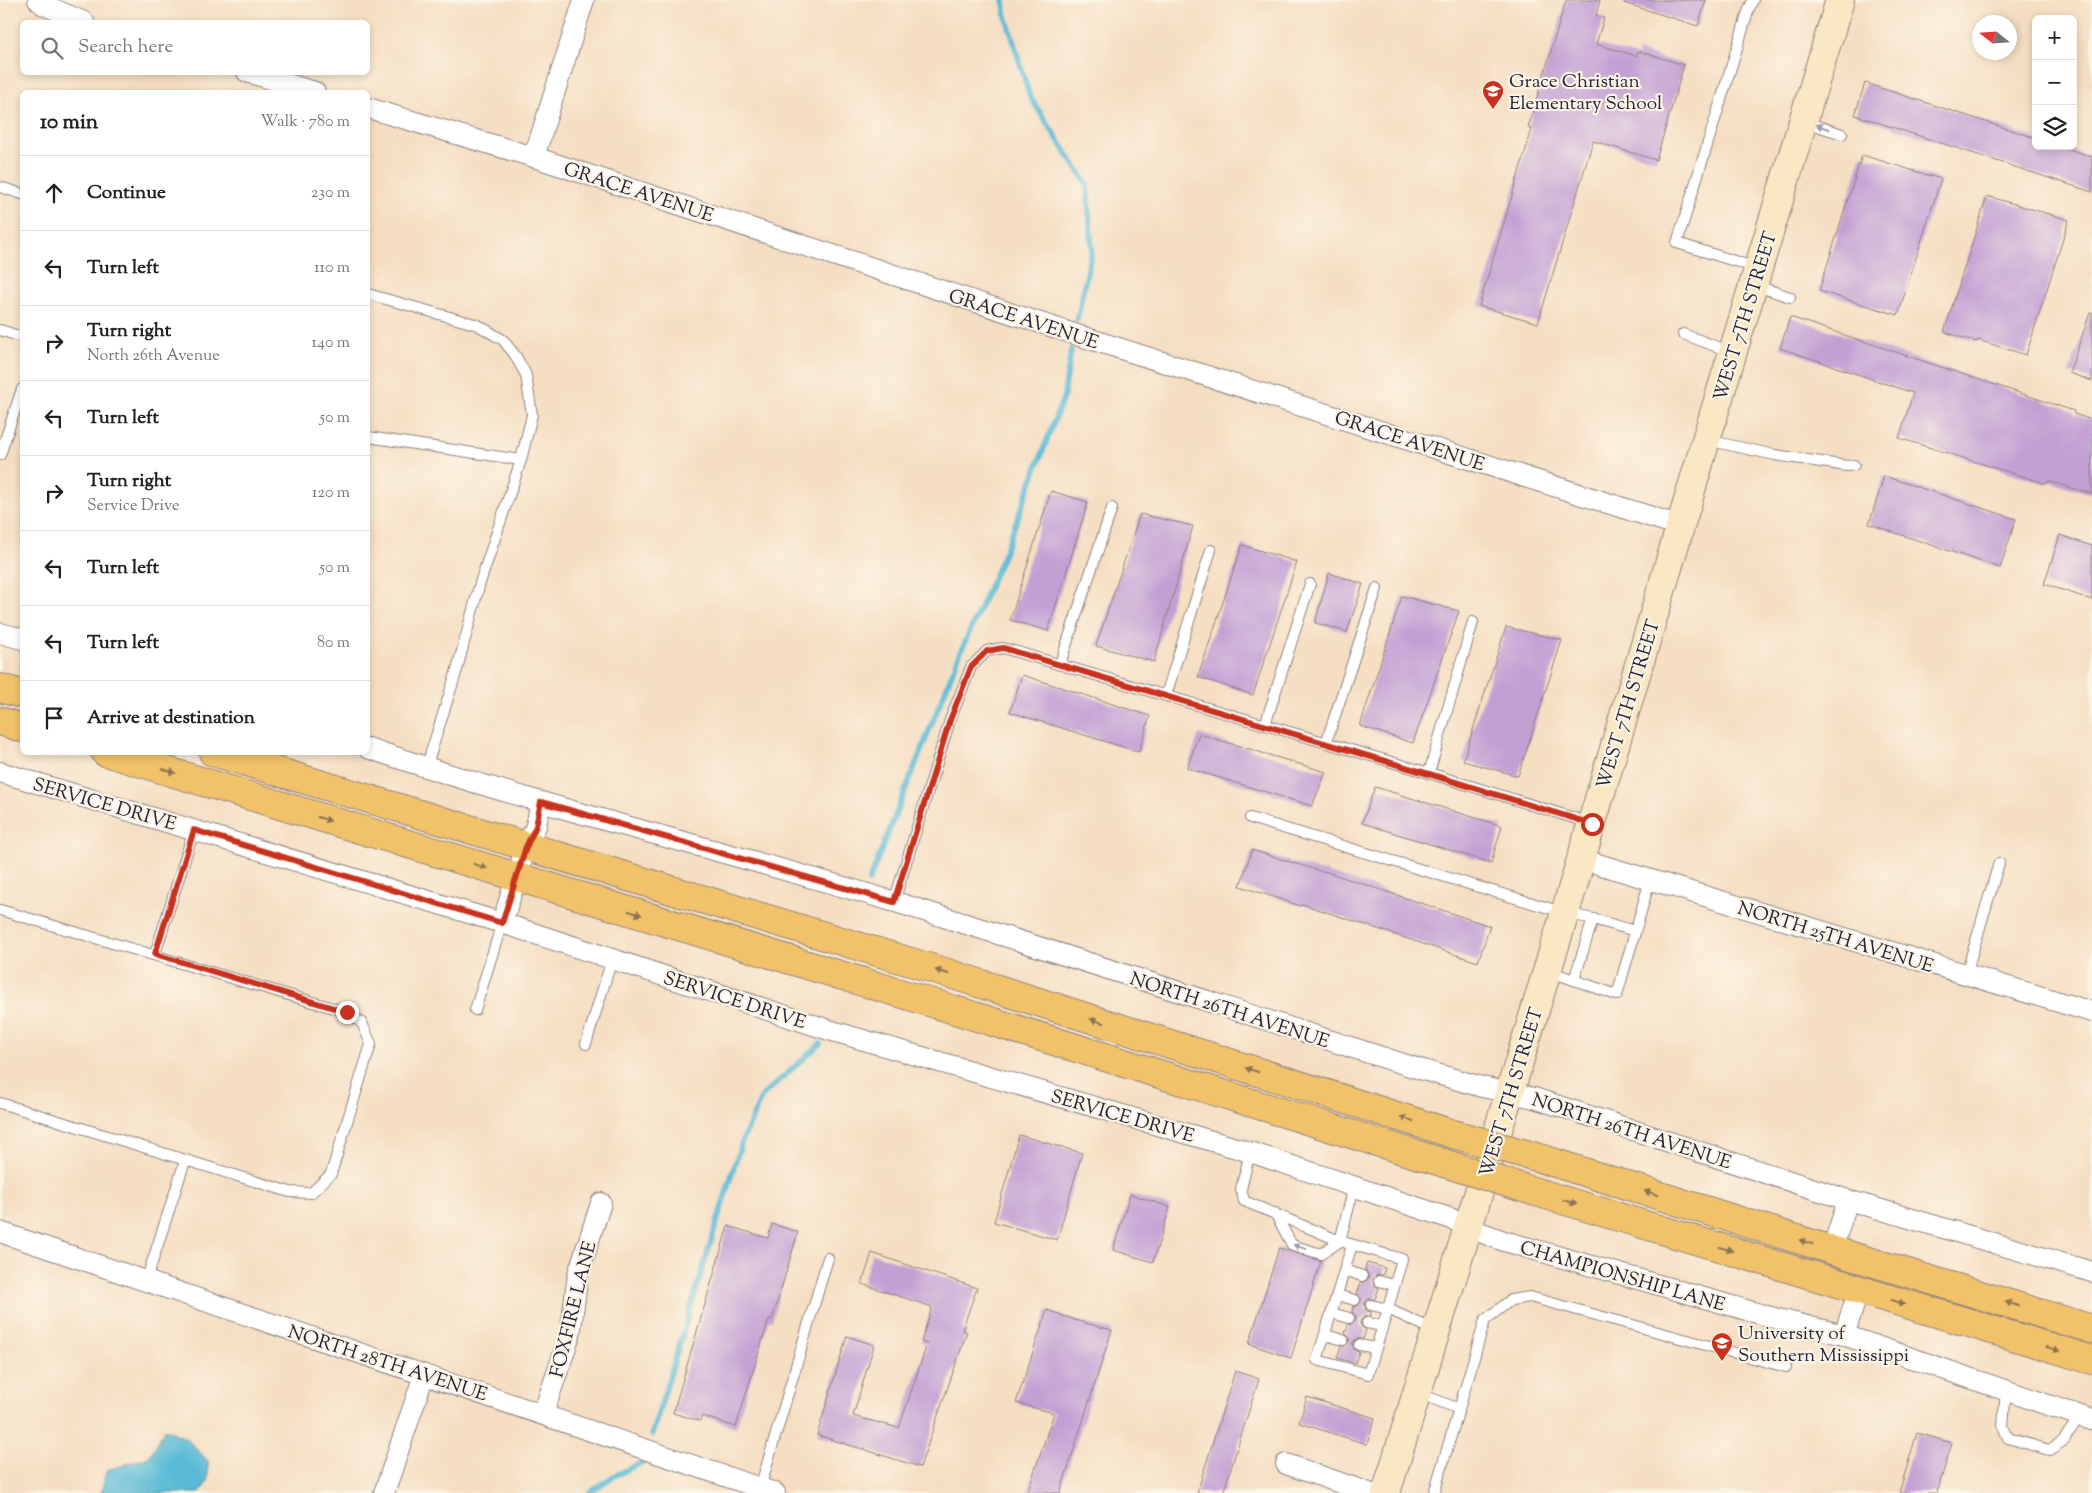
<!DOCTYPE html>
<meta charset="utf-8">
<style>
body{margin:0;font-family:"Sorts Mill Goudy",serif;background:#f6f6f6;color:#202124}
.controls{position:absolute;right:15px;top:15px;display:grid;overflow:hidden;border-radius:8px;box-shadow:0 2px 8px #0003}
.controls button{width:45px;height:45px;display:grid;place-items:center;padding:0;border:0;border-bottom:1px solid #e0e0e0;background:#fff;color:#202124;font:25px sans-serif}
.compass{position:absolute;left:1972px;top:15px;width:45px;height:45px;border-radius:50%;background:#fff;box-shadow:0 2px 8px #0003;rotate:287deg}
.stop{position:absolute;width:15px;height:15px;margin:-11px;border:4px solid #c8321e;border-radius:50%;background:#fff}
.stop.end{background:#c8321e;border-color:#fff;box-shadow:0 1px 5px #0008}
.list{margin:0;padding:0;list-style:none}
h2{display:flex;justify-content:space-between;align-items:center;height:65px;margin:0;padding:0 20px;font-size:21px}
h2 small{font-size:16px;font-weight:400;color:#757577}
.list li{display:grid;grid-template-columns:32px 1fr auto;gap:15px;align-items:center;box-sizing:border-box;height:75px;padding:0 20px;border-top:1px solid #e0e0e0}
.list b{display:block;font-size:19px;white-space:nowrap}
.list p{margin:0;font-size:16px;white-space:nowrap;color:#757577}
.list em{font-size:16px;font-style:normal;color:#757577}
.icon{flex:none;width:28px;height:28px;fill:none;stroke:currentColor;stroke-width:2;stroke-linecap:round;stroke-linejoin:round}
.map{position:relative;flex:none;width:2092px;height:1493px;overflow:hidden}
.search{position:absolute;background:#fff;box-shadow:0 2px 8px #0003;left:20px;top:20px;width:350px;height:55px;display:flex;align-items:center;gap:12px;box-sizing:border-box;padding:0 18px;border-radius:8px;color:#757577;font-size:19px}
.panel{position:absolute;background:#fff;box-shadow:0 2px 8px #0003;left:20px;top:90px;width:350px;height:665px;border-radius:8px}
.map>svg:first-child{display:block}
</style>
<div class="map">
<svg width="2092" height="1493" viewBox="0 0 2092 1493">
<rect width="100%" height="100%" fill="#fcf5e5"/>
<filter id="ink" filterUnits="userSpaceOnUse"><feTurbulence type="fractalNoise" baseFrequency=".02" numOctaves="2"/><feDisplacementMap in="SourceGraphic" scale="10" xChannelSelector="R" yChannelSelector="G"/><feConvolveMatrix kernelMatrix="1 2 1 2 8 2 1 2 1" color-interpolation-filters="sRGB"/></filter>
<filter id="wash" filterUnits="userSpaceOnUse"><feTurbulence type="fractalNoise" baseFrequency=".0096" numOctaves="4" result="noise"/><feDisplacementMap in="SourceGraphic" scale="20" xChannelSelector="R" yChannelSelector="G"/><feGaussianBlur stdDeviation="1.12" result="paint"/><feColorMatrix in="noise" values="0 0 0 0 0 0 0 0 0 0 0 0 0 0 0 0 0 1.4 0 .05"/><feComposite in="paint" operator="in"/></filter>
<g filter="url(#wash)">
<rect width="100%" height="100%" fill="#f5dec2"/>
<polygon fill="#58bad6" stroke="#3d6e88" points="165,1429 186,1438 208,1461 208,1481 199,1493 101,1493 107,1470 149,1457"/>
<g fill="none" stroke-linecap="round" stroke-linejoin="round">
<g stroke="#58bad6" stroke-width="5.5">
<polyline points="1004,0 1005,13 1030,97 1087,184 1092,250 1077,320"/>
<polyline points="869,881 959,656 1005,551 1035,472 1064,395 1071,350"/>
<polyline points="652,1434 741,1144 762,1096 820,1044"/>
<polyline points="589,1493 612,1477 643,1462"/>
</g>
</g>
<g id="blocks">
<g fill="#c3a0d4">
<polygon points="1566,0 1600,0 1596,15 1604,18 1596,44 1637,56 1638,51 1684,65 1656,160 1593,141 1538,323 1479,306 1532,129 1528,128"/>
<polygon points="1624,0 1706,0 1698,26 1624,3"/>
<polygon points="1865,83 2036,138 2036,146 2060,146 2092,157 2092,192 1855,115"/>
<polygon points="1862,155 1941,179 1898,315 1819,291"/>
<polygon points="1987,196 2069,220 2026,355 1978,340 1977,342 1944,332"/>
<polygon points="2090,313 2092,313 2092,381 2069,373"/>
<polygon points="1790,317 2074,411 2074,414 2092,420 2092,494 2048,481 2047,484 1899,438 1913,393 1780,348"/>
<polygon points="1884,476 2016,519 2000,568 1869,524"/>
<polygon points="1051,491 1088,502 1048,631 1010,620"/>
<polygon points="1140,514 1193,526 1154,662 1096,646"/>
<polygon points="2060,535 2092,546 2092,600 2044,584"/>
<polygon points="1242,545 1297,562 1253,695 1198,677"/>
<polygon points="1329,573 1363,584 1347,632 1315,623"/>
<polygon points="1402,596 1459,611 1413,743 1360,726"/>
<polygon points="1506,627 1562,640 1518,776 1463,761"/>
<polygon points="1022,675 1150,716 1139,752 1010,712"/>
<polygon points="1199,734 1326,772 1312,806 1187,768"/>
<polygon points="1375,787 1502,826 1491,863 1362,823"/>
<polygon points="1252,850 1323,872 1324,871 1490,926 1478,962 1302,904 1301,906 1240,886"/>
<polygon points="1019,1135 1082,1153 1057,1240 994,1222"/>
<polygon points="1130,1194 1170,1207 1153,1262 1113,1250"/>
<polygon points="772,1224 798,1232 772,1320 769,1319 736,1427 702,1416 700,1421 673,1413 728,1226 768,1238"/>
<polygon points="1279,1248 1321,1261 1291,1358 1249,1344"/>
<polygon points="872,1253 977,1288 962,1330 967,1332 920,1467 817,1435 847,1336 874,1345 853,1416 899,1428 927,1344 921,1342 932,1307 862,1284"/>
<polygon points="1367,1263 1385,1268 1383,1275 1377,1275 1373,1279 1374,1285 1379,1288 1375,1299 1369,1299 1364,1303 1366,1310 1371,1312 1370,1317 1364,1317 1360,1321 1361,1326 1366,1330 1363,1339 1356,1339 1352,1343 1354,1350 1359,1352 1355,1363 1337,1358 1341,1346 1345,1346 1349,1342 1350,1338 1345,1333 1348,1325 1351,1324 1355,1320 1356,1316 1352,1312 1353,1307 1357,1306 1361,1302 1361,1298 1357,1294 1361,1283 1366,1281 1369,1278 1367,1272 1365,1270"/>
<polygon points="1047,1310 1078,1321 1112,1330 1060,1493 1027,1493 1054,1413 1016,1403"/>
<polygon points="1235,1371 1259,1379 1223,1493 1197,1493"/>
<polygon points="1307,1397 1375,1418 1367,1444 1299,1423"/>
<polygon points="1917,1433 1952,1443 1937,1493 1899,1493"/>
</g>
</g>
</g>
<g filter="url(#ink)">
<use href="#blocks" fill-opacity="0" stroke="#8c807e" stroke-width="1"/>
<g fill="none" stroke-linecap="round" stroke-linejoin="round">
<g stroke="#8c807e" stroke-width="12">
<g id="service">
<polyline points="1753,0 1749,9 1677,243 1757,268"/>
<polyline points="1805,122 1842,134"/>
<polyline points="0,187 22,194"/>
<polyline points="1754,285 1790,297"/>
<polyline points="368,294 478,325 503,340 515,355 526,375 532,415 521,460 480,583 456,673 426,768"/>
<polyline points="0,330 22,337"/>
<polyline points="1683,334 1731,352"/>
<polyline points="368,437 521,460"/>
<polyline points="1707,440 1775,455 1847,466 1854,465"/>
<polyline points="0,455 22,389"/>
<polyline points="1060,664 1112,508"/>
<polyline points="1166,695 1211,550"/>
<polyline points="1265,725 1310,584"/>
<polyline points="1326,743 1377,588"/>
<polyline points="1429,773 1473,622"/>
<polyline points="1250,818 1565,913 1593,919 1574,980 1549,971"/>
<polyline points="894,902 950,720 971,667 987,651 1003,648 1429,773 1590,823"/>
<polyline points="0,910 347,1012 362,1023 371,1044 331,1174 311,1193 290,1192 0,1103"/>
<polyline points="1593,919 1635,931"/>
<polyline points="155,954 194,830"/>
<polyline points="1966,974 1999,863"/>
<polyline points="1574,980 1617,995 1650,880"/>
<polyline points="475,1010 502,923"/>
<polyline points="586,1044 612,959"/>
<polyline points="1250,1152 1241,1189 1244,1201 1340,1241 1354,1187"/>
<polyline points="1275,1213 1292,1245 1321,1254 1340,1241 1402,1259 1388,1309 1436,1331"/>
<polyline points="1352,1245 1317,1360 1368,1374 1388,1309 1371,1305"/>
<polyline points="1345,1270 1362,1276"/>
<polyline points="146,1281 185,1161"/>
<polyline points="1379,1281 1394,1285"/>
<polyline points="1337,1295 1355,1300"/>
<polyline points="1332,1313 1349,1318"/>
<polyline points="1367,1323 1382,1326"/>
<polyline points="1326,1335 1343,1340"/>
<polyline points="1359,1345 1376,1348"/>
<polyline points="2006,1390 2003,1426 2008,1438 2049,1450 2063,1441 2080,1416"/>
<polyline points="1418,1393 1459,1409 1434,1493"/>
<polyline points="1459,1409 1485,1320 1511,1300 1530,1297 1786,1367"/>
<polyline points="760,1488 828,1258"/>
</g>
</g>
<g stroke="#8c807e" stroke-width="22">
<g id="minor">
<polyline points="38,0 44,5 84,22"/>
<polyline points="247,72 315,92"/>
<polyline points="368,108 534,157 1071,333 1680,526"/>
<polyline points="534,157 584,0"/>
<polyline points="0,633 22,639"/>
<path d="M368,748C541,807 719,849 895,902C1068,955 1240,1012 1413,1067L1482,1087L1534,1098L1848,1200L2092,1272"/>
<polyline points="0,772 502,923 829,1030 1250,1152 1452,1219 1469,1228 1504,1241 1778,1319 1844,1335 2092,1420"/>
<polyline points="1581,859 2092,1012"/>
<polyline points="502,923 526,847 536,826 541,802"/>
<polyline points="0,1232 775,1493"/>
<polyline points="1832,1250 1848,1200"/>
<polyline points="1844,1335 1859,1290"/>
<polyline points="543,1414 570,1335 578,1274 601,1203"/>
<polyline points="1286,1464 1369,1493"/>
<polyline points="384,1493 424,1375"/>
</g>
</g>
<g stroke="#8c807e" stroke-width="30">
<polyline id="secondary" points="1386,1493 1565,913 1706,440 1840,0"/>
</g>
<g stroke="#8c807e" stroke-width="30">
<g id="primary">
<polyline points="0,688 22,694"/>
<polyline points="0,721 22,728"/>
<polyline points="105,752 929,1002 1444,1163"/>
<polyline points="213,752 944,972 1453,1134"/>
<polyline points="1533,1156 1832,1250 2092,1329"/>
<polyline points="1523,1188 2092,1360"/>
</g>
</g>
<use href="#service" stroke="#fff" stroke-width="10"/>
<use href="#minor" stroke="#fff" stroke-width="20"/>
<use href="#secondary" stroke="#fae7c3" stroke-width="28"/>
<use href="#primary" stroke="#f2c26a" stroke-width="28"/>
<g stroke="#8c807e" stroke-width="30" stroke-linecap="butt">
<g id="primary-bridge">
<polyline points="1453,1134 1533,1156"/>
<polyline points="1444,1163 1523,1188"/>
</g>
</g>
<use href="#primary-bridge" stroke="#f2c26a" stroke-width="28"/>
</g>
<defs><path id="oneway-solid" d="M-6-.8H1V-3.2L6.5 0L1 3.2V.8H-6Z" transform="scale(1.25)"/></defs>
<g fill="#9c9ca7">
<use href="#oneway-solid" transform="translate(1823 127) rotate(-161)"/>
<use href="#oneway-solid" transform="translate(1300 1247) rotate(-163)"/>
</g>
<g fill="#8a7252">
<use href="#oneway-solid" transform="translate(169 771) rotate(17)"/>
<use href="#oneway-solid" transform="translate(324 819) rotate(17)"/>
<use href="#oneway-solid" transform="translate(480 866) rotate(17)"/>
<use href="#oneway-solid" transform="translate(635 913) rotate(17)"/>
<use href="#oneway-solid" transform="translate(942 972) rotate(-163)"/>
<use href="#oneway-solid" transform="translate(1097 1021) rotate(-162)"/>
<use href="#oneway-solid" transform="translate(1252 1070) rotate(-162)"/>
<use href="#oneway-solid" transform="translate(1407 1119) rotate(-162)"/>
<use href="#oneway-solid" transform="translate(1651 1193) rotate(-163)"/>
<use href="#oneway-solid" transform="translate(1570 1202) rotate(17)"/>
<use href="#oneway-solid" transform="translate(1806 1242) rotate(-163)"/>
<use href="#oneway-solid" transform="translate(1726 1249) rotate(17)"/>
<use href="#oneway-solid" transform="translate(1898 1302) rotate(17)"/>
<use href="#oneway-solid" transform="translate(2012 1304) rotate(-163)"/>
<use href="#oneway-solid" transform="translate(2053 1349) rotate(17)"/>
</g>
</g>
<g fill="none" stroke-linecap="round" stroke-linejoin="round" filter="url(#ink)">
<polyline stroke="#c8321e" stroke-width="6" points="347,1012 155,954 194,830 502,923 526,847 536,826 541,802 894,902 950,720 971,667 987,651 1003,648 1429,774 1592,824"/>
</g>
<defs>
<g id="school-pin" transform="scale(1.125)"><path d="M0 17L-7.5 6A9.5 9.5 0 1 1 7.5 6Z" fill="#c8321e" stroke="#fcf5e5"/><path d="M0-5L7-2L0 1L-7-2ZM-4 1L0 2.5L4 1V4Q0 6-4 4Z" fill="#fff"/></g>
<g id="university-pin" transform="scale(1.125)"><path d="M0 17L-7.5 6A9.5 9.5 0 1 1 7.5 6Z" fill="#c8321e" stroke="#fcf5e5"/><path d="M0-5L7-2L0 1L-7-2ZM-4 1L0 2.5L4 1V4Q0 6-4 4Z" fill="#fff"/></g>
</defs>
<g fill-rule="evenodd">
<use href="#school-pin" x="1493" y="91"/>
<use href="#university-pin" x="1722" y="1343"/>
</g>
<g text-anchor="middle" stroke-width="4.5" stroke-linejoin="round" paint-order="stroke">
<g font-size="19" fill="#22223b" stroke="#fcf5e5" text-anchor="start">
<text x="1509" y="87">Grace Christian<tspan x="1509" dy="22">Elementary School</tspan></text>
<text x="1738" y="1339">University of<tspan x="1738" dy="22">Southern Mississippi</tspan></text>
</g>
<g font-size="19" fill="#22223b" stroke="#fcf5e5">
<text transform="translate(639 191) rotate(18)" y="7">GRACE AVENUE</text>
<text transform="translate(1744 316) rotate(-73)" y="7">WEST 7TH STREET</text>
<text transform="translate(1024 318) rotate(18)" y="7">GRACE AVENUE</text>
<text transform="translate(1410 440) rotate(18)" y="7">GRACE AVENUE</text>
<text transform="translate(1627 704) rotate(-73)" y="7">WEST 7TH STREET</text>
<text transform="translate(105 803) rotate(16)" y="7">SERVICE DRIVE</text>
<text transform="translate(1836 936) rotate(17)" y="7">NORTH 25TH AVENUE</text>
<text transform="translate(735 999) rotate(18)" y="7">SERVICE DRIVE</text>
<text transform="translate(1230 1009) rotate(18)" y="7">NORTH 26TH AVENUE</text>
<text transform="translate(1510 1092) rotate(-73)" y="7">WEST 7TH STREET</text>
<text transform="translate(1123 1115) rotate(16)" y="7">SERVICE DRIVE</text>
<text transform="translate(1632 1130) rotate(18)" y="7">NORTH 26TH AVENUE</text>
<text transform="translate(1623 1275) rotate(16)" y="7">CHAMPIONSHIP LANE</text>
<text transform="translate(572 1309) rotate(-76)" y="7">FOXFIRE LANE</text>
<text transform="translate(388 1362) rotate(18)" y="7">NORTH 28TH AVENUE</text>
</g>
</g>
</svg>
<div class="controls">
<button>+</button>
<button>−</button>
<button><svg class="icon" aria-label="layers" viewBox="0 0 24 24"><path d="M12 4l9 5-9 5-9-5zM3 14l9 5 9-5"/></svg></button>
</div>
<svg class="compass" viewBox="-18 -18 36 36"><path d="M0-13l5 13h-10z" fill="#e53935"/><path d="M0 13l5-13h-10z" fill="#757577"/></svg>
<div class="stop" style="left:1592px;top:824px"></div>
<div class="stop end" style="left:347px;top:1012px"></div>
<div class="search"><svg class="icon" aria-label="search" viewBox="0 0 24 24"><circle cx="10" cy="10" r="6"/><path d="M15 15l6 6"/></svg>Search here</div>
<section class="panel">
<h2>10 min<small>Walk · 780 m</small></h2>
<ul class="list">
<li><svg class="icon" aria-label="ahead" viewBox="0 0 24 24"><path d="M12 20V5M6 11l6-6 6 6"/></svg><div><b>Continue</b></div><em>230 m</em></li>
<li><svg class="icon" aria-label="left" viewBox="0 0 24 24"><path d="M17 20v-9H6M10 6l-5 5 5 5"/></svg><div><b>Turn left</b></div><em>110 m</em></li>
<li><svg class="icon" aria-label="right" viewBox="0 0 24 24"><path d="M7 20v-9h11M14 6l5 5-5 5"/></svg><div><b>Turn right</b><p>North 26th Avenue</p></div><em>140 m</em></li>
<li><svg class="icon" aria-label="left" viewBox="0 0 24 24"><path d="M17 20v-9H6M10 6l-5 5 5 5"/></svg><div><b>Turn left</b></div><em>50 m</em></li>
<li><svg class="icon" aria-label="right" viewBox="0 0 24 24"><path d="M7 20v-9h11M14 6l5 5-5 5"/></svg><div><b>Turn right</b><p>Service Drive</p></div><em>120 m</em></li>
<li><svg class="icon" aria-label="left" viewBox="0 0 24 24"><path d="M17 20v-9H6M10 6l-5 5 5 5"/></svg><div><b>Turn left</b></div><em>50 m</em></li>
<li><svg class="icon" aria-label="left" viewBox="0 0 24 24"><path d="M17 20v-9H6M10 6l-5 5 5 5"/></svg><div><b>Turn left</b></div><em>80 m</em></li>
<li><svg class="icon" aria-label="arrive" viewBox="0 0 24 24"><path d="M6 21V4h12l-3 4 3 4H6"/></svg><div><b>Arrive at destination</b></div></li>
</ul>
</section>
</div>
